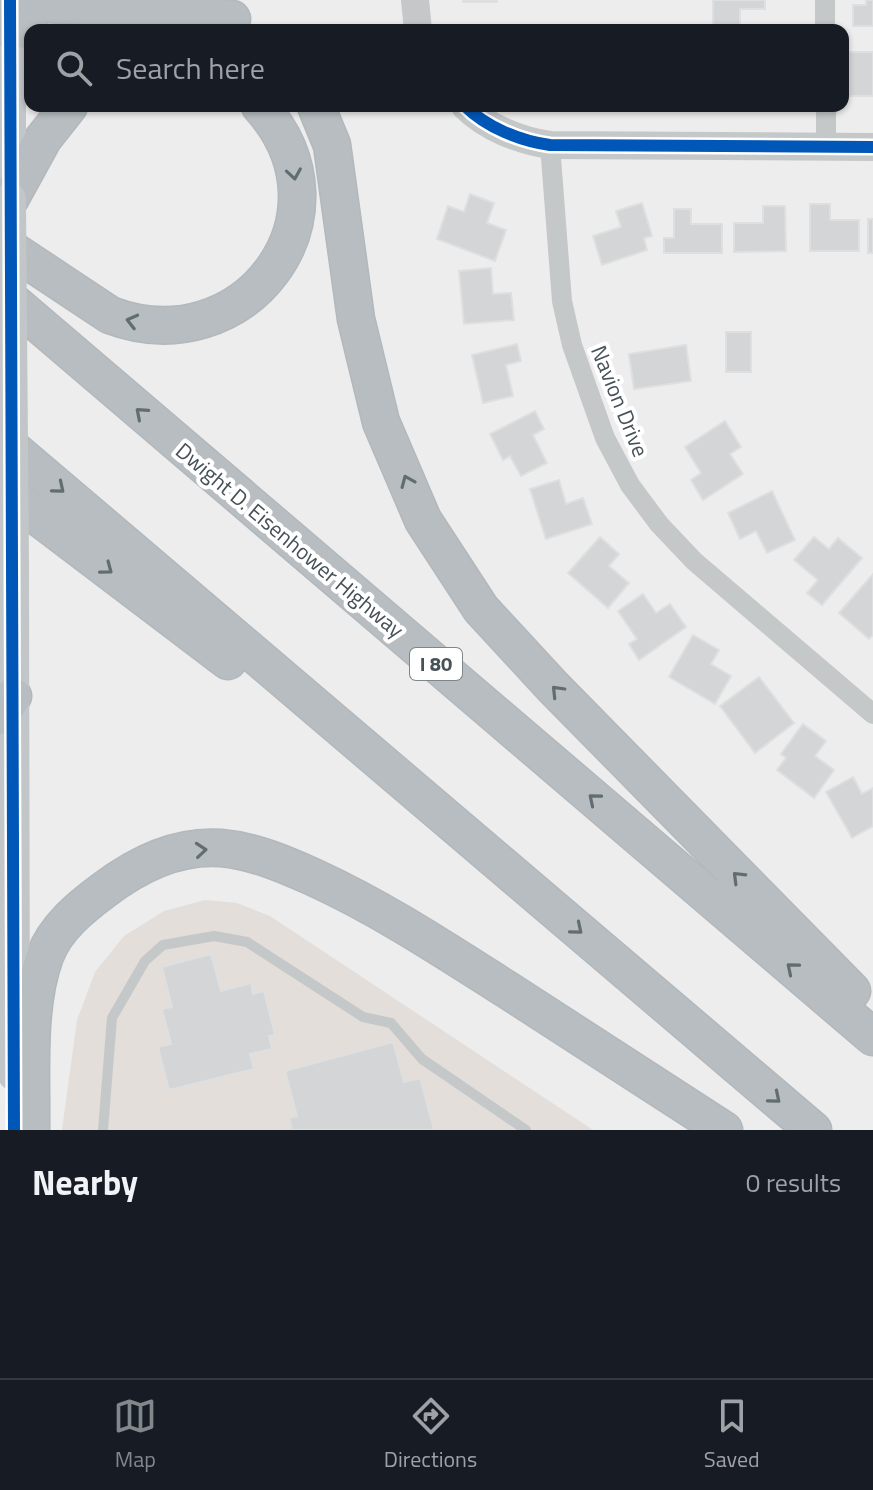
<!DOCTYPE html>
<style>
body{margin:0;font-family:"Titillium Web",sans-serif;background:#20242c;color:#f1f3f6}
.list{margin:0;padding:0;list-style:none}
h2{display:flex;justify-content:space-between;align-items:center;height:104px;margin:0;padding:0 32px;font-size:34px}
h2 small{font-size:26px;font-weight:400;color:#9ea1a6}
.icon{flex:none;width:44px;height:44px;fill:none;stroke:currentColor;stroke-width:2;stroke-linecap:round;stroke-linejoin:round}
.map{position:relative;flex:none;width:873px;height:1130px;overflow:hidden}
.search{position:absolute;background:#171b24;box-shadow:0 2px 6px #0004;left:24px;right:24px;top:24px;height:88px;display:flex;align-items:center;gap:20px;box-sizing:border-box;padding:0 28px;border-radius:16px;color:#9ea1a6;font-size:30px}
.sheet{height:248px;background:#171b24}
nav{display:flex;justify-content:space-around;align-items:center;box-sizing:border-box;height:112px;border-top:2px solid #363941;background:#171b24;font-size:22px;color:#9ea1a6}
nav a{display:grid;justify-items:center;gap:4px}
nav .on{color:#80888c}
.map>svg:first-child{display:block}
</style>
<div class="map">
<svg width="873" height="1130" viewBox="0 0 873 1130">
<rect width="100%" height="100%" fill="#ededed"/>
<polygon fill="#e3deda" points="205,900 237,903 270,916 593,1130 62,1130 77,1020 95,972 124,936 164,911"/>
<g fill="#d3d5d6" stroke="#dedfe0" stroke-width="2">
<rect x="463" y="0" width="34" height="2"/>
<polygon points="713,0 765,0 765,9 740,9 740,27 713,27"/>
<polygon points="866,0 873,0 873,26 853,26 853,5 866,5"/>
<rect x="849" y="52" width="24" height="44"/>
<polygon points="470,194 494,203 487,223 506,230 495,261 437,239 448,206 464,212"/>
<polygon points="642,203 652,236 644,238 647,250 602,265 593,236 621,227 616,211"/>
<polygon points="810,204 830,204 830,220 859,220 859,251 810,251"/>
<polygon points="763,206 785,206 786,251 734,252 734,223 763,223"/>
<polygon points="674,209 691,209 691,224 722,224 722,253 664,253 664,238 674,238"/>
<rect x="868" y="219" width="5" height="34"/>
<polygon points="491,268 493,294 511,293 514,320 464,324 459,271"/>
<rect x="726" y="332" width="25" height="40"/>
<polygon points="517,344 521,361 506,365 513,396 483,403 472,355"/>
<polygon points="686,345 691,381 634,389 629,354"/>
<polygon points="535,411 544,429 533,435 547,463 521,476 510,456 503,460 490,434"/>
<polygon points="725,421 741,447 730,454 743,474 703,500 691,480 701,473 685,447"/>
<polygon points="559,480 566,504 583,498 592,524 546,539 530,489"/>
<polygon points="772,491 795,540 767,553 756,531 740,539 728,513"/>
<polygon points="600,537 619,554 609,566 629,583 608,608 568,573"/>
<polygon points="814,537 829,549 838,538 862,558 822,605 807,593 818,580 794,560"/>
<polygon points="873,574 873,635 869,639 839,613"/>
<polygon points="643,594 656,613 670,604 686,627 639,660 629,644 637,639 618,611"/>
<polygon points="693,635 719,650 711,664 731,676 715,704 669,677"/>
<polygon points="759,677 794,723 755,753 720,706"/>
<polygon points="803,724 826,741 815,756 834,770 814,798 777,770 786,758 781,754"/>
<polygon points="853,777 862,794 873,788 873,826 852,838 826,792"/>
<polygon points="211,954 221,991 251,983 253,994 264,991 275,1035 269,1036 272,1049 250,1054 254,1069 169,1090 158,1047 171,1044 162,1009 172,1007 162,967"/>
<polygon points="393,1042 404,1082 420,1078 434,1130 292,1130 289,1118 297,1116 285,1071"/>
</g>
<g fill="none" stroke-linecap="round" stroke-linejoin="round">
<g stroke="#b2b8bc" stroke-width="39">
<g id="motorway">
<polyline points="0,2 156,9 232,19"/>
<polyline points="0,28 30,30"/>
<polyline points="316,106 332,145 356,319 381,422 423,520 481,609 553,687 852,991"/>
<polyline points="10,199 43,139 69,106"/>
<path d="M0,242L110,315C243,366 359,216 260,106"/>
<polyline points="0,291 873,1037"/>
<polyline points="0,438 813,1130"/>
<polyline points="0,488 228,661"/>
<polyline points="0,716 13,696"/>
<path d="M31,1130C32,1076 26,1007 45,956C55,928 81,907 104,890C138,864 179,845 221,848C254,851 284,864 313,877C381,908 443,949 506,989C579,1036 652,1083 724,1130"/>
</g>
</g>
<polyline stroke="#c4c8c8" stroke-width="10" points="103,1130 112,1018 145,961 163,945 214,936 247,942 363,1017 391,1023 422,1059 526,1130"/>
<g stroke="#c4c8c8" stroke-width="20">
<polyline points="825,0 825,30"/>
<polyline points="826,106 826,147"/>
<polyline points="550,145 562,301 572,345 605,438 630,485 659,524 694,561 873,714"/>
</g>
<g stroke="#c5c8c9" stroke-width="28">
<polyline points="415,0 418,30"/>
<path d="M465,106C486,127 520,141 550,145L873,147"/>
</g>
<g stroke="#c2c6c8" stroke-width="32">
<polyline points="10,199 10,2"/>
<polyline points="13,568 14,1075"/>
</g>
<use href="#motorway" stroke="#b7bdc0" stroke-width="36"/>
<polyline stroke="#c2c6c8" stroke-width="32" points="10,199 13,568"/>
<g stroke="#fff" stroke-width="17">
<g id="cycleway">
<polyline points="10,0 14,1130"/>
<path d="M465,106C486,127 520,141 550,145L873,147"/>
</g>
</g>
<use href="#cycleway" stroke="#0057b8" stroke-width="12"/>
</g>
<defs><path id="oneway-chevron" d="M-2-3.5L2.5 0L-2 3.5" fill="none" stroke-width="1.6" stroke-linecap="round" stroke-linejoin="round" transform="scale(2)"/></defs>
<g stroke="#626d71">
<use href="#oneway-chevron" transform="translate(294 174) rotate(81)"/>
<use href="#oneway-chevron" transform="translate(132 321) rotate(-166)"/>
<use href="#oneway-chevron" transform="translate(141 413) rotate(-139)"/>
<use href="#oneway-chevron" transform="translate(407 481) rotate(-113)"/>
<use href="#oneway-chevron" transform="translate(59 488) rotate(40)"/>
<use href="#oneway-chevron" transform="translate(107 569) rotate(37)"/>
<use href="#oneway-chevron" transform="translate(557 691) rotate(-134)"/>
<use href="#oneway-chevron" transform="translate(594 799) rotate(-140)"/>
<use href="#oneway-chevron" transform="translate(201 850) rotate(-5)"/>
<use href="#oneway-chevron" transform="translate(738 877) rotate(-135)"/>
<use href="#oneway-chevron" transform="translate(577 929) rotate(40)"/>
<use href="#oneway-chevron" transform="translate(792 968) rotate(-140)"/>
<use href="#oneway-chevron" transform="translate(775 1098) rotate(40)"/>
</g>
<g text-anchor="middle" stroke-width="8" stroke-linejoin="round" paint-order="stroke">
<rect fill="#fff" stroke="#7e8689" stroke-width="2" x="410" y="648" width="52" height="32" rx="6"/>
<g font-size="20" font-weight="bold" fill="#465257">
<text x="436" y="671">I 80</text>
</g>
<g font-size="22" fill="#465257" stroke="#fff">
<text transform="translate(620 401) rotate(68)" y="8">Navion Drive</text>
<text transform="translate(290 540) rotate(40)" y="8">Dwight D. Eisenhower Highway</text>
</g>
</g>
</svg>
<div class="search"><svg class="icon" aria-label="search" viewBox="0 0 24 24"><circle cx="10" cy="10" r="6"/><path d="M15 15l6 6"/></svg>Search here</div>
</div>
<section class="sheet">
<h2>Nearby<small>0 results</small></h2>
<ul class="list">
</ul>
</section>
<nav>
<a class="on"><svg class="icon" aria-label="map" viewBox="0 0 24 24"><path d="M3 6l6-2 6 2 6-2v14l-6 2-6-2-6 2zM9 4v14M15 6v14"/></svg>Map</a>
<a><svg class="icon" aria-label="directions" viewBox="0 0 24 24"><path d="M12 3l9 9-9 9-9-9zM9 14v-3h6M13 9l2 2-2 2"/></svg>Directions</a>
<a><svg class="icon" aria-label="saved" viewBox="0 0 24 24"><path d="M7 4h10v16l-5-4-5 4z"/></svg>Saved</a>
</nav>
